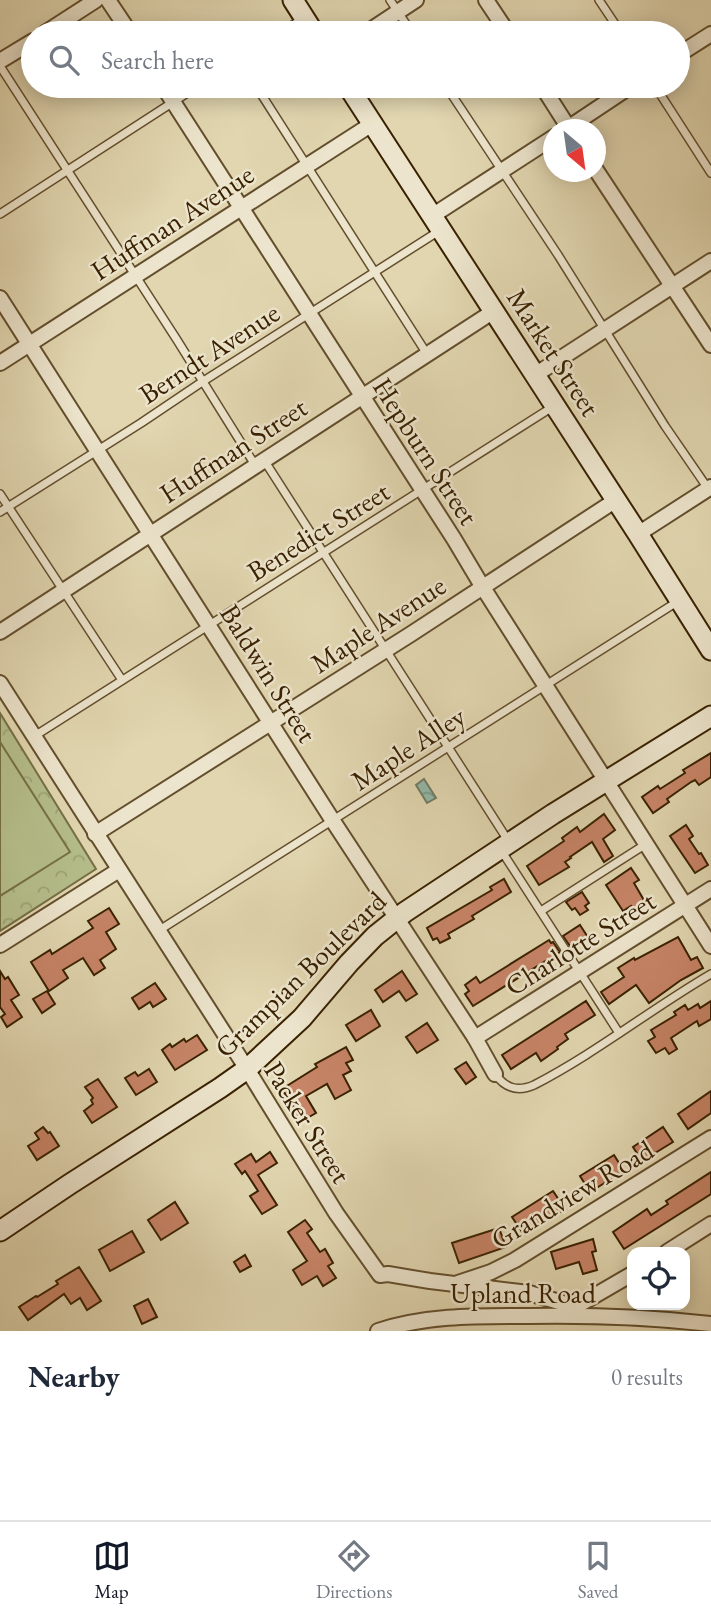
<!DOCTYPE html>
<style>
body{margin:0;font-family:"EB Garamond",serif;background:#f6f6f7;color:#1f2937}
.controls{position:absolute;right:21px;bottom:21px;display:grid;overflow:hidden;border-radius:14px;box-shadow:0 4px 18px #0003}
.controls button{width:63px;height:63px;display:grid;place-items:center;padding:0;border:0;border-bottom:2px solid #e0e1e3;background:#fff;color:#1f2937;font:35px sans-serif}
.compass{position:absolute;left:543px;top:119px;width:63px;height:63px;border-radius:50%;background:#fff;box-shadow:0 4px 18px #0003;rotate:151deg}
.list{margin:0;padding:0;list-style:none}
h2{display:flex;justify-content:space-between;align-items:center;height:91px;margin:0;padding:0 28px;font-size:30px}
h2 small{font-size:23px;font-weight:400;color:#747a83}
.icon{flex:none;width:38px;height:38px;fill:none;stroke:currentColor;stroke-width:2;stroke-linecap:round;stroke-linejoin:round}
.map{position:relative;flex:none;width:711px;height:1331px;overflow:hidden}
.search{position:absolute;background:#fff;box-shadow:0 4px 18px #0003;left:21px;right:21px;top:21px;height:77px;display:flex;align-items:center;gap:18px;box-sizing:border-box;padding:0 24px;border-radius:38px;color:#747a83;font-size:26px}
.sheet{height:189px;background:#fff}
nav{display:flex;justify-content:space-around;align-items:center;box-sizing:border-box;height:98px;border-top:2px solid #e0e1e3;background:#fff;font-size:19px;color:#747a83}
nav a{display:grid;justify-items:center;gap:4px}
nav .on{color:#111827}
.map>svg:first-child{display:block}
</style>
<div class="map">
<svg width="711" height="1331" viewBox="0 0 711 1331">
<defs>
<pattern id="forest-crowns" width="20" height="18" patternUnits="userSpaceOnUse" patternTransform="scale(1.75)"><rect width="20" height="18" fill="#b4bd8a"/><path d="M2 6a3 3 0 1 1 6 0M12 15a3 3 0 1 1 6 0" fill="none" stroke="#9ca275"/></pattern>
<pattern id="water-waves" width="16" height="10" patternUnits="userSpaceOnUse" patternTransform="scale(1.75)"><rect width="16" height="10" fill="#94b9a9"/><path d="M0 5q4-4 8 0t8 0" fill="none" stroke="#7a9687"/></pattern>
</defs>
<rect width="100%" height="100%" fill="#e1d6b0"/>
<filter id="stains"><feTurbulence type="fractalNoise" baseFrequency=".00286" numOctaves="4"/><feColorMatrix values="0 0 0 0 .2 0 0 0 0 .09 0 0 0 0 .02 0 0 0 .5 -.17"/></filter>
<radialGradient id="worn" r=".72"><stop offset=".6" stop-color="#630" stop-opacity="0"/><stop offset="1" stop-color="#630" stop-opacity=".3"/></radialGradient>
<polygon fill="url(#forest-crowns)" stroke="#766f45" stroke-width="2" points="0,713 96,869 0,931"/>
<polygon fill="#b4bd8a" stroke="#766f45" stroke-width="2" points="0,742 70,852 0,896"/>
<polygon fill="url(#water-waves)" stroke="#707c65" stroke-width="2" points="424,779 436,798 427,803 416,785"/>
<g fill="#c78467" stroke="#392100" stroke-width="2">
<polygon points="711,753 711,777 699,785 695,780 691,782 667,799 669,802 653,813 642,797 658,786 660,789 685,773 683,770"/>
<polygon points="604,814 615,830 603,839 613,856 604,862 592,842 570,857 571,858 565,862 569,867 539,885 527,866 564,841 562,838 577,827 580,832"/>
<polygon points="686,825 693,836 689,839 699,854 701,853 708,865 695,873 670,836"/>
<polygon points="631,868 639,880 634,883 645,902 633,910 631,906 623,911 606,885"/>
<polygon points="504,879 511,892 472,916 474,919 448,934 450,938 440,943 437,938 433,940 427,928 492,890 490,887"/>
<polygon points="582,892 589,903 585,906 588,910 580,915 575,908 572,910 566,902"/>
<polygon points="109,908 119,924 106,932 116,949 100,960 105,968 94,975 83,958 63,970 68,978 49,991 31,962 50,950 52,954 93,928 88,921"/>
<polygon points="580,925 589,939 572,949 563,936"/>
<polygon points="678,937 691,960 697,957 703,968 681,980 649,1003 636,985 609,1004 601,992 624,977 618,968 634,958 635,960"/>
<polygon points="549,940 551,943 553,942 560,952 473,1006 465,994 469,991 465,985 476,977 480,983"/>
<polygon points="0,971 5,979 8,977 19,995 11,1000 22,1017 7,1027 1,1017 5,1014 0,1007"/>
<polygon points="402,971 417,994 406,1001 399,991 383,1002 375,990"/>
<polygon points="155,983 166,999 153,1007 150,1002 139,1009 132,998"/>
<polygon points="47,991 55,1004 42,1013 33,999"/>
<polygon points="586,1001 595,1015 565,1034 568,1039 557,1047 558,1049 541,1061 536,1053 511,1069 502,1055"/>
<polygon points="711,1001 711,1019 699,1026 697,1021 671,1038 677,1049 669,1054 665,1048 656,1053 648,1041 655,1037 651,1030 676,1015 674,1012 685,1005 688,1010 698,1004 700,1008"/>
<polygon points="371,1010 380,1026 356,1041 346,1025"/>
<polygon points="427,1023 438,1040 417,1053 406,1037"/>
<polygon points="197,1035 207,1050 175,1070 162,1050 170,1044 172,1047 184,1039 186,1042"/>
<polygon points="346,1047 353,1060 346,1063 351,1071 343,1075 351,1090 335,1099 327,1084 306,1096 316,1113 302,1121 282,1089 317,1067 315,1064"/>
<polygon points="466,1062 476,1077 466,1084 455,1069"/>
<polygon points="149,1069 157,1082 136,1095 125,1078 135,1072 138,1076"/>
<polygon points="98,1079 117,1107 92,1123 84,1111 93,1104 91,1100 93,1098 85,1087"/>
<polygon points="711,1091 711,1113 688,1129 678,1114"/>
<polygon points="43,1127 48,1133 50,1132 59,1146 37,1160 28,1146 39,1139 35,1133"/>
<polygon points="663,1127 673,1142 642,1161 633,1147"/>
<polygon points="270,1152 277,1163 258,1175 277,1205 262,1214 250,1196 258,1191 245,1171 242,1174 235,1164 251,1154 256,1162"/>
<polygon points="614,1155 624,1171 590,1192 580,1176"/>
<polygon points="711,1172 711,1194 624,1249 613,1232 647,1209 651,1215 668,1204 666,1201"/>
<polygon points="553,1191 565,1209 524,1235 512,1217"/>
<polygon points="175,1202 188,1223 161,1240 148,1220"/>
<polygon points="305,1220 312,1229 307,1233 320,1252 325,1249 333,1263 328,1266 336,1278 323,1286 317,1276 302,1285 293,1270 307,1261 288,1232"/>
<polygon points="499,1228 506,1247 459,1263 452,1243"/>
<polygon points="132,1231 144,1252 110,1271 99,1250"/>
<polygon points="593,1239 596,1251 592,1252 597,1270 583,1274 579,1262 556,1269 551,1252"/>
<polygon points="245,1255 251,1266 240,1272 234,1262"/>
<polygon points="79,1267 101,1301 87,1310 80,1298 71,1304 64,1294 28,1320 19,1307 36,1296 37,1297 58,1284 56,1281"/>
<polygon points="148,1299 157,1317 142,1324 134,1306"/>
</g>
<g fill="none" stroke-linecap="round" stroke-linejoin="round">
<g stroke="#634e2c" stroke-width="10">
<g id="lane">
<polyline points="390,0 412,33"/>
<polyline points="599,0 621,33"/>
<polyline points="280,33 304,18"/>
<polyline points="0,66 177,340 255,465"/>
<polyline points="256,86 427,354"/>
<polyline points="446,86 558,255 665,426 709,490"/>
<polyline points="655,86 711,173"/>
<polyline points="0,214 198,86"/>
<polyline points="264,460 509,842"/>
<polyline points="0,494 122,680"/>
<polyline points="0,512 141,423 202,382 439,231"/>
<polyline points="33,737 554,406"/>
<polyline points="501,850 619,1033"/>
<polyline points="541,911 646,844"/>
<polyline points="158,931 680,600"/>
<path d="M495,1074C506,1089 518,1092 534,1085C596,1053 651,1009 711,974"/>
</g>
</g>
<g stroke="#634e2c" stroke-width="18">
<g id="street">
<polyline points="108,0 130,33"/>
<polyline points="486,0 508,33"/>
<polyline points="45,33 96,0"/>
<polyline points="366,33 416,0"/>
<polyline points="678,55 711,34"/>
<polyline points="0,61 33,41"/>
<polyline points="163,86 454,539 482,586 711,946"/>
<polyline points="542,86 570,130"/>
<polyline points="565,130 631,86"/>
<polyline points="596,170 711,345"/>
<polyline points="432,216 554,137"/>
<polyline points="0,298 333,821 475,1038 495,1074"/>
<polyline points="0,363 372,124"/>
<polyline points="535,375 711,261"/>
<polyline points="638,534 711,487"/>
<polyline points="0,632 494,311"/>
<polyline points="0,683 247,1069 336,1213 380,1275 388,1274 430,1281 529,1293 576,1307"/>
<polyline points="95,834 411,634 616,500"/>
<polyline points="0,945 119,870"/>
<polyline points="475,1038 711,889"/>
<polyline points="667,1252 711,1224"/>
<polyline points="458,1283 491,1272 515,1260 711,1138"/>
<polyline points="570,1310 632,1274"/>
<path d="M378,1331C427,1315 477,1316 528,1316C589,1315 650,1317 711,1324"/>
</g>
</g>
<g stroke="#392100" stroke-width="23">
<g id="secondary">
<polyline points="293,0 314,33"/>
<polyline points="348,86 638,534 711,650"/>
<polyline points="0,1231 70,1184 220,1088 247,1069 302,1018 349,963 375,936 405,912 553,814 711,716"/>
</g>
</g>
<use href="#lane" stroke="#ece4cc" stroke-width="7"/>
<use href="#street" stroke="#ece4cc" stroke-width="14"/>
<use href="#secondary" stroke="#ece4cc" stroke-width="19"/>
</g>
<g text-anchor="middle" stroke-width="5" stroke-linejoin="round" paint-order="stroke">
<g font-size="28" fill="#392100" stroke="#ece4cc">
<text transform="translate(172 222) rotate(-33)" y="10">Huffman Avenue</text>
<text transform="translate(554 352) rotate(57)" y="10">Market Street</text>
<text transform="translate(209 353) rotate(-33)" y="10">Berndt Avenue</text>
<text transform="translate(233 450) rotate(-33)" y="10">Huffman Street</text>
<text transform="translate(426 451) rotate(57)" y="10">Hepburn Street</text>
<text transform="translate(318 531) rotate(-32)" y="10">Benedict Street</text>
<text transform="translate(378 624) rotate(-33)" y="10">Maple Avenue</text>
<text transform="translate(269 673) rotate(58)" y="10">Baldwin Street</text>
<text transform="translate(408 748) rotate(-33)" y="10">Maple Alley</text>
<text transform="translate(580 943) rotate(-32)" y="10">Charlotte Street</text>
<text transform="translate(300 974) rotate(-44)" y="10">Grampian Boulevard</text>
<text transform="translate(308 1122) rotate(58)" y="10">Packer Street</text>
<text transform="translate(572 1194) rotate(-31)" y="10">Grandview Road</text>
<text x="523" y="1303">Upland Road</text>
</g>
</g>
<rect width="100%" height="100%" filter="url(#stains)"/>
<rect width="100%" height="100%" fill="url(#worn)"/>
</svg>
<div class="controls">
<button><svg class="icon" aria-label="locate" viewBox="0 0 24 24"><circle cx="12" cy="12" r="6"/><path d="M12 2v4M12 18v4M2 12h4M18 12h4"/></svg></button>
</div>
<svg class="compass" viewBox="-18 -18 36 36"><path d="M0-13l5 13h-10z" fill="#e53935"/><path d="M0 13l5-13h-10z" fill="#747a83"/></svg>
<div class="search"><svg class="icon" aria-label="search" viewBox="0 0 24 24"><circle cx="10" cy="10" r="6"/><path d="M15 15l6 6"/></svg>Search here</div>
</div>
<section class="sheet">
<h2>Nearby<small>0 results</small></h2>
<ul class="list">
</ul>
</section>
<nav>
<a class="on"><svg class="icon" aria-label="map" viewBox="0 0 24 24"><path d="M3 6l6-2 6 2 6-2v14l-6 2-6-2-6 2zM9 4v14M15 6v14"/></svg>Map</a>
<a><svg class="icon" aria-label="directions" viewBox="0 0 24 24"><path d="M12 3l9 9-9 9-9-9zM9 14v-3h6M13 9l2 2-2 2"/></svg>Directions</a>
<a><svg class="icon" aria-label="saved" viewBox="0 0 24 24"><path d="M7 4h10v16l-5-4-5 4z"/></svg>Saved</a>
</nav>
